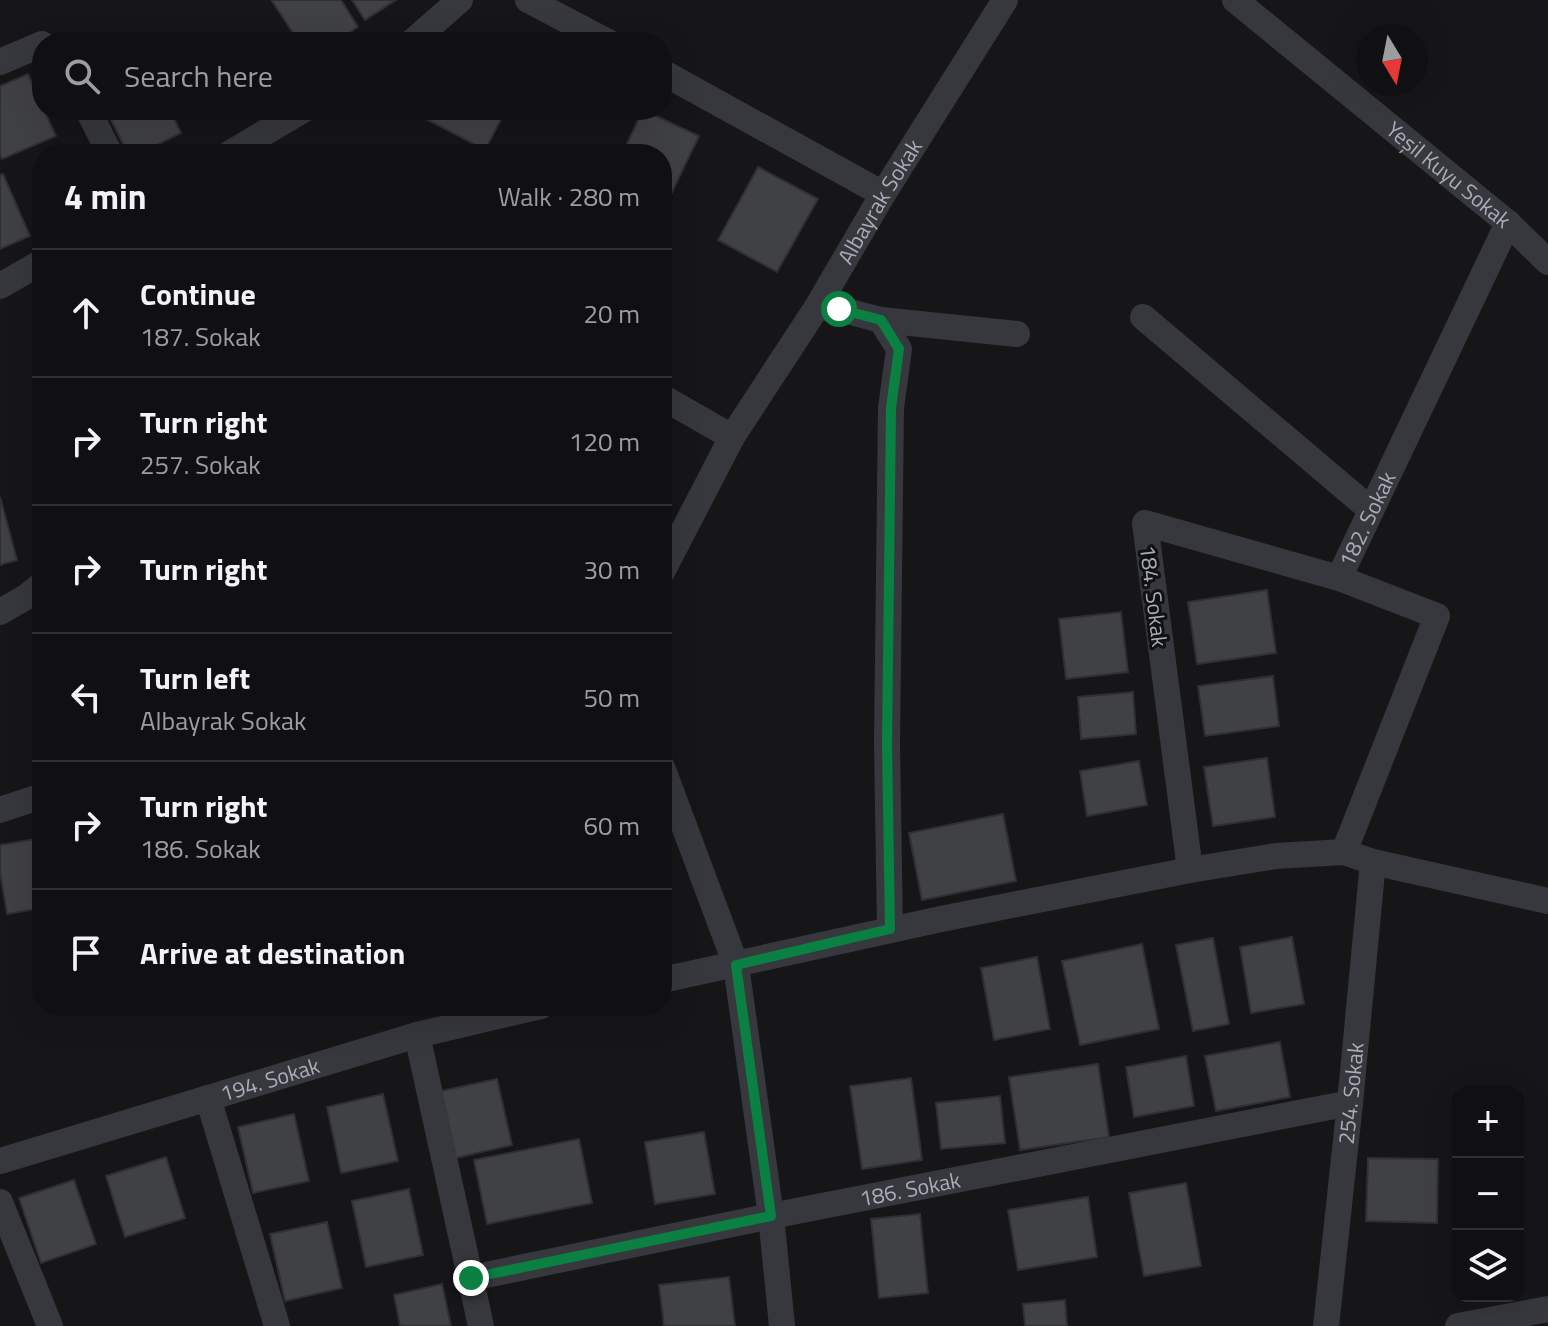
<!DOCTYPE html>
<meta charset="utf-8">
<style>
body{margin:0;font-family:"Titillium Web",sans-serif;background:#1e1e20;color:#f1f3f6}
.controls{position:absolute;right:24px;bottom:24px;display:grid;overflow:hidden;border-radius:16px;box-shadow:0 8px 32px #0002}
.controls button{width:72px;height:72px;display:grid;place-items:center;padding:0;border:0;border-bottom:2px solid #303032;background:#101012;color:#f1f3f6;font:40px sans-serif}
.compass{position:absolute;left:1356px;top:24px;width:72px;height:72px;border-radius:50%;background:#101012;box-shadow:0 8px 32px #0002;rotate:170deg}
.stop{position:absolute;width:24px;height:24px;margin:-18px;border:6px solid #0b8043;border-radius:50%;background:#fff}
.stop.end{background:#0b8043;border-color:#fff;box-shadow:0 2px 8px #0008}
.list{margin:0;padding:0;list-style:none}
h2{display:flex;justify-content:space-between;align-items:center;height:104px;margin:0;padding:0 32px;font-size:34px}
h2 small{font-size:26px;font-weight:400;color:#9c9d9f}
.list li{display:grid;grid-template-columns:52px 1fr auto;gap:24px;align-items:center;box-sizing:border-box;height:128px;padding:0 32px;border-top:2px solid #303032}
.list b{display:block;font-size:30px;white-space:nowrap}
.list p{margin:0;font-size:26px;white-space:nowrap;color:#9c9d9f}
.list em{font-size:26px;font-style:normal;color:#9c9d9f}
.icon{flex:none;width:44px;height:44px;fill:none;stroke:currentColor;stroke-width:2;stroke-linecap:round;stroke-linejoin:round}
.map{position:relative;flex:none;width:1548px;height:1326px;overflow:hidden}
.search{position:absolute;background:#101012;box-shadow:0 8px 32px #0002;left:32px;top:32px;width:640px;height:88px;display:flex;align-items:center;gap:20px;box-sizing:border-box;padding:0 28px;border-radius:32px;color:#9c9d9f;font-size:30px}
.panel{position:absolute;background:#101012;box-shadow:0 8px 32px #0002;left:32px;top:144px;width:640px;height:872px;border-radius:32px}
.map>svg:first-child{display:block}
</style>
<div class="map">
<svg width="1548" height="1326" viewBox="0 0 1548 1326">
<rect width="100%" height="100%" fill="#161618"/>
<g fill="#404145" stroke="#303034" stroke-width="2">
<polygon points="274,0 341,0 358,27 334,42 299,42 272,1"/>
<polygon points="352,0 396,0 365,20"/>
<polygon points="28,74 42,105 42,110 44,110 56,136 2,159 0,154 0,86"/>
<polygon points="106,110 170,110 181,133 139,154 128,154"/>
<polygon points="409,110 506,110 485,150"/>
<polygon points="643,110 699,136 662,213 662,154 622,154"/>
<polygon points="758,167 818,199 777,272 718,240"/>
<polygon points="3,174 30,236 0,249 0,175"/>
<polygon points="0,497 17,560 0,565"/>
<polygon points="1267,590 1276,653 1197,664 1188,602"/>
<polygon points="1121,612 1128,672 1066,679 1059,619"/>
<polygon points="1273,676 1279,726 1205,736 1198,686"/>
<polygon points="1133,692 1136,734 1081,739 1078,697"/>
<polygon points="1267,758 1275,817 1213,826 1204,767"/>
<polygon points="1139,761 1147,805 1087,816 1080,771"/>
<polygon points="1003,814 1016,881 922,900 909,833"/>
<polygon points="42,838 42,908 7,914 0,872 0,845"/>
<polygon points="1292,937 1304,1004 1251,1013 1240,947"/>
<polygon points="1213,938 1229,1024 1193,1031 1176,945"/>
<polygon points="1142,944 1159,1029 1080,1045 1062,961"/>
<polygon points="1037,957 1050,1029 994,1040 981,968"/>
<polygon points="1280,1042 1290,1097 1216,1111 1205,1056"/>
<polygon points="1186,1056 1194,1106 1134,1117 1126,1067"/>
<polygon points="1098,1064 1109,1137 1020,1150 1009,1077"/>
<polygon points="911,1078 922,1160 862,1169 850,1086"/>
<polygon points="497,1079 512,1145 455,1158 441,1091"/>
<polygon points="383,1094 398,1161 341,1173 327,1107"/>
<polygon points="1000,1096 1005,1143 941,1149 936,1103"/>
<polygon points="294,1114 309,1181 253,1193 238,1127"/>
<polygon points="704,1132 715,1194 655,1204 645,1142"/>
<polygon points="579,1139 592,1203 487,1224 474,1160"/>
<polygon points="166,1157 185,1218 125,1237 106,1176"/>
<polygon points="1368,1158 1438,1159 1437,1223 1366,1221"/>
<polygon points="74,1180 96,1244 41,1263 19,1198"/>
<polygon points="1186,1183 1201,1266 1144,1276 1129,1193"/>
<polygon points="409,1189 423,1255 366,1267 352,1201"/>
<polygon points="1088,1197 1097,1257 1018,1270 1008,1210"/>
<polygon points="920,1214 928,1293 879,1298 871,1219"/>
<polygon points="327,1222 342,1288 285,1301 270,1234"/>
<polygon points="729,1277 735,1326 664,1326 659,1285"/>
<polygon points="442,1284 451,1326 400,1326 394,1295"/>
<polygon points="1065,1300 1067,1326 1025,1326 1023,1304"/>
</g>
<g fill="none" stroke-linecap="round" stroke-linejoin="round">
<g stroke="#37383d" stroke-width="26">
<polyline points="528,0 608,42"/>
<path id="s1" d="M1235,0L1508,223L1548,262"/>
<polyline points="412,42 460,0"/>
<polyline points="0,62 42,44"/>
<polyline points="662,72 883,194"/>
<polyline points="88,110 110,154"/>
<polyline points="229,154 303,110"/>
<polyline points="0,286 42,262"/>
<polyline points="817,307 839,309 881,320 1017,334"/>
<polyline points="1143,317 1371,510"/>
<polyline points="881,320 899,349 891,408 887,743 890,929"/>
<polyline points="662,397 732,437"/>
<path id="s2" d="M662,572L732,437L817,307L883,194L1005,0"/>
<polyline points="0,612 26,597 42,584"/>
<polyline points="662,767 736,965 771,1216 782,1326"/>
<polyline points="0,810 42,796"/>
<path id="s3" d="M1344,852L1437,616L1339,578L1508,223"/>
<polyline points="1190,870 1145,523 1339,578"/>
<polyline points="662,980 941,919 1190,870 1276,856 1344,852 1373,862 1548,901"/>
<polyline points="417,1035 481,1326"/>
<polyline points="208,1098 277,1326"/>
<path id="s4" d="M0,1161L417,1035L541,1006"/>
<polyline points="0,1202 50,1326"/>
<path id="s5" d="M471,1278L771,1216L1350,1103"/>
<path id="s6" d="M1326,1326L1350,1103L1373,862"/>
<polyline points="1458,1326 1548,1309"/>
</g>
</g>
<g fill="none" stroke-linecap="round" stroke-linejoin="round">
<polyline stroke="#0b8043" stroke-width="10" points="471,1278 771,1216 736,965 890,929 887,743 891,408 899,349 881,320 839,309"/>
</g>
<g text-anchor="middle" stroke-width="6" stroke-linejoin="round" paint-order="stroke">
<g font-size="22" fill="#a8adb8" stroke="#111113">
<text dy="8" stroke="none"><textPath href="#s1" startOffset="276">Yeşil Kuyu Sokak</textPath></text>
<text dy="8" stroke="none"><textPath href="#s2" startOffset="430">Albayrak Sokak</textPath></text>
<text dy="8" stroke="none"><textPath href="#s3" startOffset="424">182. Sokak</textPath></text>
<text transform="translate(1154 596) rotate(83)" y="8">184. Sokak</text>
<text dy="8" stroke="none"><textPath href="#s4" startOffset="282">194. Sokak</textPath></text>
<text dy="8" stroke="none"><textPath href="#s6" startOffset="234">254. Sokak</textPath></text>
<text dy="8" stroke="none"><textPath href="#s5" startOffset="448">186. Sokak</textPath></text>
</g>
</g>
</svg>
<div class="controls">
<button>+</button>
<button>−</button>
<button><svg class="icon" aria-label="layers" viewBox="0 0 24 24"><path d="M12 4l9 5-9 5-9-5zM3 14l9 5 9-5"/></svg></button>
</div>
<svg class="compass" viewBox="-18 -18 36 36"><path d="M0-13l5 13h-10z" fill="#e53935"/><path d="M0 13l5-13h-10z" fill="#9c9d9f"/></svg>
<div class="stop" style="left:839px;top:309px"></div>
<div class="stop end" style="left:471px;top:1278px"></div>
<div class="search"><svg class="icon" aria-label="search" viewBox="0 0 24 24"><circle cx="10" cy="10" r="6"/><path d="M15 15l6 6"/></svg>Search here</div>
<section class="panel">
<h2>4 min<small>Walk · 280 m</small></h2>
<ul class="list">
<li><svg class="icon" aria-label="ahead" viewBox="0 0 24 24"><path d="M12 20V5M6 11l6-6 6 6"/></svg><div><b>Continue</b><p>187. Sokak</p></div><em>20 m</em></li>
<li><svg class="icon" aria-label="right" viewBox="0 0 24 24"><path d="M7 20v-9h11M14 6l5 5-5 5"/></svg><div><b>Turn right</b><p>257. Sokak</p></div><em>120 m</em></li>
<li><svg class="icon" aria-label="right" viewBox="0 0 24 24"><path d="M7 20v-9h11M14 6l5 5-5 5"/></svg><div><b>Turn right</b></div><em>30 m</em></li>
<li><svg class="icon" aria-label="left" viewBox="0 0 24 24"><path d="M17 20v-9H6M10 6l-5 5 5 5"/></svg><div><b>Turn left</b><p>Albayrak Sokak</p></div><em>50 m</em></li>
<li><svg class="icon" aria-label="right" viewBox="0 0 24 24"><path d="M7 20v-9h11M14 6l5 5-5 5"/></svg><div><b>Turn right</b><p>186. Sokak</p></div><em>60 m</em></li>
<li><svg class="icon" aria-label="arrive" viewBox="0 0 24 24"><path d="M6 21V4h12l-3 4 3 4H6"/></svg><div><b>Arrive at destination</b></div></li>
</ul>
</section>
</div>
